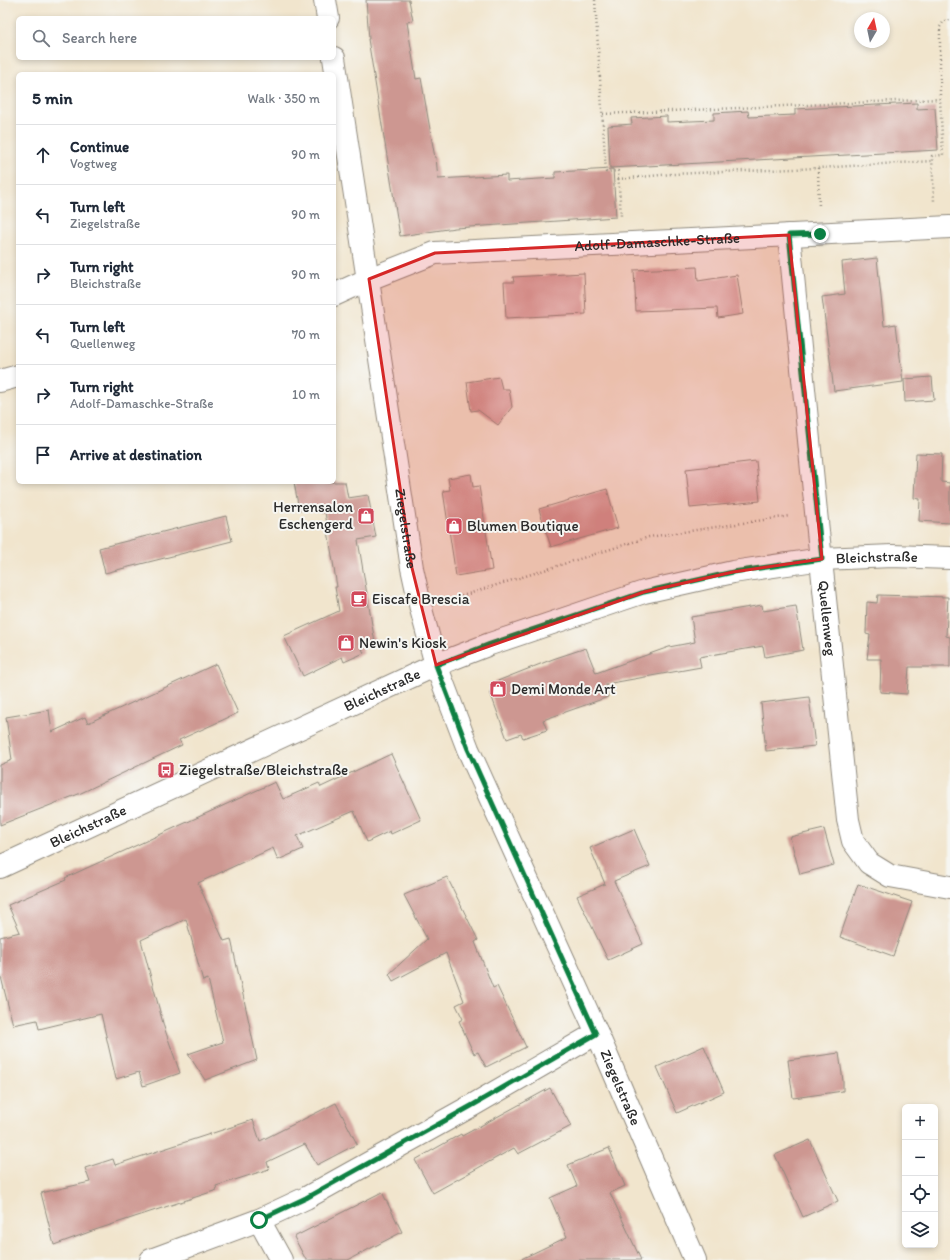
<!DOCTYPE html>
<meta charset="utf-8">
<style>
body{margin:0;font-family:Itim,sans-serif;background:#f6f6f7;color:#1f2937}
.controls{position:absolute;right:12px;bottom:12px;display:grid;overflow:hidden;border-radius:6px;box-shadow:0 2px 6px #0003}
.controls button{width:36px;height:36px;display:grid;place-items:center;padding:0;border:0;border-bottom:1px solid #e0e1e3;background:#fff;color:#1f2937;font:20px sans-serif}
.compass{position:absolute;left:854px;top:12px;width:36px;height:36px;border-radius:50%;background:#fff;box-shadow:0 2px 6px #0003;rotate:9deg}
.stop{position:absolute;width:12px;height:12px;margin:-9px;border:3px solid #0b8043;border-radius:50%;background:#fff}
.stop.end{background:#0b8043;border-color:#fff;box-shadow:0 1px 4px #0008}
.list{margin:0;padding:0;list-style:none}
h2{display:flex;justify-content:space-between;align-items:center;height:52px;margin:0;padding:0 16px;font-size:17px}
h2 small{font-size:13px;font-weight:400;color:#747a83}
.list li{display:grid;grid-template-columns:26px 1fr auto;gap:12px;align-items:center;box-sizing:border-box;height:60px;padding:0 16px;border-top:1px solid #e0e1e3}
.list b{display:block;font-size:15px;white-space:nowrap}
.list p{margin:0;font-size:13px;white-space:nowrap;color:#747a83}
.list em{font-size:13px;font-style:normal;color:#747a83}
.icon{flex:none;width:22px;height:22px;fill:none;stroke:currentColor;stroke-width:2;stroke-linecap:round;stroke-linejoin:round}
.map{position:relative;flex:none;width:950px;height:1260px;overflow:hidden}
.search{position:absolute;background:#fff;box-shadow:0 2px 6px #0003;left:16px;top:16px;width:320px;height:44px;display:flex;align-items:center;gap:10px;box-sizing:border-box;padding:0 14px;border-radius:6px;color:#747a83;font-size:15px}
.panel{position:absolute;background:#fff;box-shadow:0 2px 6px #0003;left:16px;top:72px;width:320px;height:412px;border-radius:6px}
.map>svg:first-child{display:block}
</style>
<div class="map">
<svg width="950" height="1260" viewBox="0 0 950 1260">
<rect width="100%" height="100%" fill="#f6f6f2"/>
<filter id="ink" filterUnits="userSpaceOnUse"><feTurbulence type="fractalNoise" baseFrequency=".025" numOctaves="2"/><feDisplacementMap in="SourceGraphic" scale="8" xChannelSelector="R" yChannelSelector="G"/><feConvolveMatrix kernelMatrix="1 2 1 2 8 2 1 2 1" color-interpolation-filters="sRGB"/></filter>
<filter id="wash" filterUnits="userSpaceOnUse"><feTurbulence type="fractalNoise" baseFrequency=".012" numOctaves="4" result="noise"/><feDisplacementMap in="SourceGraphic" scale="16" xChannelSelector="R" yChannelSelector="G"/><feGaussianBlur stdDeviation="0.9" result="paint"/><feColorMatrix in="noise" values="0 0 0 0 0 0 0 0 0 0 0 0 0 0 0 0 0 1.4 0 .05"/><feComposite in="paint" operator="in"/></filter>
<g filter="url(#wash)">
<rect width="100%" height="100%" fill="#f1e5cd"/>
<g id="blocks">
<g fill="#cd9791">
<polygon points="366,0 409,0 413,21 407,22 416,79 421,78 435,158 436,157 438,179 507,175 507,181 555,178 555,172 613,169 616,217 455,228 400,236 368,39 369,39"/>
<polygon points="917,103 917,109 935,108 938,150 610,168 608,126 632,124 631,118 667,116 667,122 691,121 714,120 714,113 748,111 749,117 795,115 795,109"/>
<polygon points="877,258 884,326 896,324 903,382 834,391 822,297 845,294 842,262"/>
<polygon points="697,267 698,281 737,275 743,314 718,318 717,308 636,311 634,270"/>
<polygon points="584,273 586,314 506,318 504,282 514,282 513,277"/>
<polygon points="499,377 502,389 509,389 512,407 498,425 478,410 471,411 467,382"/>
<polygon points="932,377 934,400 905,402 904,379"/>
<polygon points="916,453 942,454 941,482 950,483 950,523 919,521 920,499 914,498"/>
<polygon points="756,461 760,501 690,508 686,469"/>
<polygon points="471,474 473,487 479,486 492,570 456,576 443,491 450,490 448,478"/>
<polygon points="294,482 345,482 348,498 368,495 376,537 358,540 375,643 362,649 364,653 344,662 342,657 303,676 284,636 339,611 335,587 337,587 325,512 321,513 320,507 299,510"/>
<polygon points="607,489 618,528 551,547 539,509"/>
<polygon points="226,516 232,541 105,573 99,548"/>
<polygon points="878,595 948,597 946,636 950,637 950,667 909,667 907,694 880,692 881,659 867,659 870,635 866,634 867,602 877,603"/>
<polygon points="762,605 763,611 796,606 803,650 765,657 763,646 699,657 701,667 606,684 608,697 543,720 547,730 523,738 521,734 507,739 490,692 495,682 553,659 586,648 596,673 669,647 695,642 691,617"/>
<polygon points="216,664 238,713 179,740 182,745 81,793 0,825 0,765 12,760 6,717 49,710 52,732 85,717 88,723"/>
<polygon points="809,697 815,746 766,751 761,703"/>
<polygon points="391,754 421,820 391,834 390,831 367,842 354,811 297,836 303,849 278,860 273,848 198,883 224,941 231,939 257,1060 205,1080 188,1054 223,1042 208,979 203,981 186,919 141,940 164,1027 180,1073 143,1086 139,1072 116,1079 101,1014 39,1029 37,1020 13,1025 0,973 0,937 20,932 8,905 66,880 65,878 275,782 283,799 319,783 321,787"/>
<polygon points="634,829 650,866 614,881 643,944 608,960 577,896 605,884 590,848"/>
<polygon points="824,829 834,865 800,874 790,837"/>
<polygon points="447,877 478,940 475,942 493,988 497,986 526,1047 486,1067 478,1052 474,1054 459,1021 463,1019 456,1005 464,1001 446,953 393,981 389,974 427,939 404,895"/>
<polygon points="858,884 912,902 893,956 840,937"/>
<polygon points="704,1046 724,1092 677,1113 657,1067"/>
<polygon points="839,1053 843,1081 843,1091 793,1098 788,1060"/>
<polygon points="550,1088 571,1126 518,1154 514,1148 433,1193 415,1160 461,1134 462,1136"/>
<polygon points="336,1103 357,1144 317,1165 305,1144 267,1162 269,1169 216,1186 217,1190 92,1231 54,1245 41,1193 90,1182 85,1168 113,1159 115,1165 253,1120 260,1141"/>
<polygon points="810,1140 838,1201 803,1217 775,1155"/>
<polygon points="609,1148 625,1186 610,1193 641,1260 519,1260 567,1237 550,1198 577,1186 568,1165"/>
<polygon points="382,1192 402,1232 348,1260 306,1260 294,1237"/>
</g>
</g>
</g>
<g filter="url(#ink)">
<use href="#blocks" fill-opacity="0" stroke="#8e887c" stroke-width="1"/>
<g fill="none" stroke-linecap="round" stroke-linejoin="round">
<g stroke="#8e887c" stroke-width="24">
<g id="minor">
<path id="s1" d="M789,235L816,512L848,820L853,841L869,863L890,876L950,887"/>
<path id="s2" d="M334,295L369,279L435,253L950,227"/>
<polyline points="0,381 18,376"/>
<path id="s3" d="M0,867L436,665L490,644L644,592L733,572L822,559L892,556L950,558"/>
<polyline points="259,1220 281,1260"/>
<polyline points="151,1260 259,1220 306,1198 473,1105 597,1033"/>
</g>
</g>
<g stroke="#8e887c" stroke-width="24">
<g id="tertiary">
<polyline points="325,0 328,18"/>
<path id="s4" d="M334,58L412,568L421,609L436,665L468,749L597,1033L695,1260"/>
</g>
</g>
<g stroke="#8e887c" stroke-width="2.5" stroke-dasharray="1 3" stroke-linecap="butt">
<polyline points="595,0 606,172 618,171 621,216"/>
<polyline points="940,99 940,27 944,21 950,20"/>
<polyline points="603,114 940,99 943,155 932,156 934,202"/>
<polyline points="818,168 819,208"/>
<polyline points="618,179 672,174 818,168 932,161"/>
<polyline points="446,601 649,537 790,516"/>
</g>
<use href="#minor" stroke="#fff" stroke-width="22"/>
<use href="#tertiary" stroke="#fff" stroke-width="22"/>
</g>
</g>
<g fill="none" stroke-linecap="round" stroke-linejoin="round" filter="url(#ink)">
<polyline stroke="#0b8043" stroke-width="5" points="259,1220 306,1198 473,1105 596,1034 468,749 436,665 490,644 644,592 733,572 822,559 789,235 820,234"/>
</g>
<path fill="#d62828" fill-opacity="0.2" stroke="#d62828" stroke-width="3" stroke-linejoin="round" d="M789,235L822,559L733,572L644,592L436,665L412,568L369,279L435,253Z"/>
<defs>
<g id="shop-square" transform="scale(0.9)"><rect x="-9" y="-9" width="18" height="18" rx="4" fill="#d1495b" stroke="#f6f6f2"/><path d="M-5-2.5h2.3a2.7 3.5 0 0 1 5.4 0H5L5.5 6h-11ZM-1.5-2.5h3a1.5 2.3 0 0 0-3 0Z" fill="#fff"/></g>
<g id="cafe-square" transform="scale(0.9)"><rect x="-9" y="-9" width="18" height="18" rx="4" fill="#d1495b" stroke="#f6f6f2"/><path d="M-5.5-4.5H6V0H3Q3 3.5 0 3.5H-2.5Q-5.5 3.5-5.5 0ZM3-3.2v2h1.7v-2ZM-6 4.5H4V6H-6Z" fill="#fff"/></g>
<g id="bus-square" transform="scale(0.9)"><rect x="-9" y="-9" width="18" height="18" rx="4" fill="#d1495b" stroke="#f6f6f2"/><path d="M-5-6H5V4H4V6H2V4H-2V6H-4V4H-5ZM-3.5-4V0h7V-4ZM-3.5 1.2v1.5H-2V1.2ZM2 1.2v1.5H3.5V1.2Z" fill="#fff"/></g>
</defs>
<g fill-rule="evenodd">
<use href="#shop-square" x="366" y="516"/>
<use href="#shop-square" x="454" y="526"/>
<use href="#cafe-square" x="359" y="599"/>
<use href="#shop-square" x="346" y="643"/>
<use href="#shop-square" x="498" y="689"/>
<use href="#bus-square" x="166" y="770"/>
</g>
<g text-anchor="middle" stroke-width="4" stroke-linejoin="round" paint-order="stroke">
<g font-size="15" fill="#2b2b2b" stroke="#f6f6f2">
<text dy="5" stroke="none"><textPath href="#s2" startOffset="332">Adolf-Damaschke-Straße</textPath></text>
<text dy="5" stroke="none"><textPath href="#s4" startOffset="476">Ziegelstraße</textPath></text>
<text dy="5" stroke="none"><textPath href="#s3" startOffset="937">Bleichstraße</textPath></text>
<text dy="5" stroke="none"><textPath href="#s1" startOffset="385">Quellenweg</textPath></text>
<text dy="5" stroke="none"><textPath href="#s3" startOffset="421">Bleichstraße</textPath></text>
<text dy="5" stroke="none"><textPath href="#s3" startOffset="97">Bleichstraße</textPath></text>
<text dy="5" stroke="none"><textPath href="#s4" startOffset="1077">Ziegelstraße</textPath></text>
</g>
<g font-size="15" fill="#2b2b2b" stroke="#f6f6f2" text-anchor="start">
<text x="353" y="512" text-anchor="end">Herrensalon<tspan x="353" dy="17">Eschengerd</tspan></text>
<text x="467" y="531">Blumen Boutique</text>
<text x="372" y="604">Eiscafe Brescia</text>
<text x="359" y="648">Newin's Kiosk</text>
<text x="511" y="694">Demi Monde Art</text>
<text x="179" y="775">Ziegelstraße/Bleichstraße</text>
</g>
</g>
</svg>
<div class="controls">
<button>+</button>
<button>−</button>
<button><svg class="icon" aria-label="locate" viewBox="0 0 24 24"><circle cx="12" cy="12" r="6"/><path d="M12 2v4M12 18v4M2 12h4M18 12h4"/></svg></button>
<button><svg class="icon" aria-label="layers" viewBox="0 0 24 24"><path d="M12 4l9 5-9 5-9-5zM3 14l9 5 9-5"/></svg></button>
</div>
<svg class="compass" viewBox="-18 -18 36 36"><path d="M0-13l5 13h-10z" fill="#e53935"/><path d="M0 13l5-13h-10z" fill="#747a83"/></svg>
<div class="stop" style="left:259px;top:1220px"></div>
<div class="stop end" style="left:820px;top:234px"></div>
<div class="search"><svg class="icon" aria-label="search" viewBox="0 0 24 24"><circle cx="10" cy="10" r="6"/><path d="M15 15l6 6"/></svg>Search here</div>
<section class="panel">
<h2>5 min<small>Walk · 350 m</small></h2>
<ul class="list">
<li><svg class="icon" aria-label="ahead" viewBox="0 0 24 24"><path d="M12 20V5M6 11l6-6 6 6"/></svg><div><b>Continue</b><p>Vogtweg</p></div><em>90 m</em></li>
<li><svg class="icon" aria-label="left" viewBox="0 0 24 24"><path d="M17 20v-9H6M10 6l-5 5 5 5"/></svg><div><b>Turn left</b><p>Ziegelstraße</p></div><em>90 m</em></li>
<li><svg class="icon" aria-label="right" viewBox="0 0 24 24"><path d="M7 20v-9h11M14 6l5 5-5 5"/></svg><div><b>Turn right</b><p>Bleichstraße</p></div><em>90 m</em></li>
<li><svg class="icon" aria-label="left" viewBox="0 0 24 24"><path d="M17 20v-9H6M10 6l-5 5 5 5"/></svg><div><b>Turn left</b><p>Quellenweg</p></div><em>70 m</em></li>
<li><svg class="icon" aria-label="right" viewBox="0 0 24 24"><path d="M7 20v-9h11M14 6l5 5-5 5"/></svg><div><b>Turn right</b><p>Adolf-Damaschke-Straße</p></div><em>10 m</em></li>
<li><svg class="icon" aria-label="arrive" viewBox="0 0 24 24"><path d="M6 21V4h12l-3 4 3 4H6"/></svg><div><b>Arrive at destination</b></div></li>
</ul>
</section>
</div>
